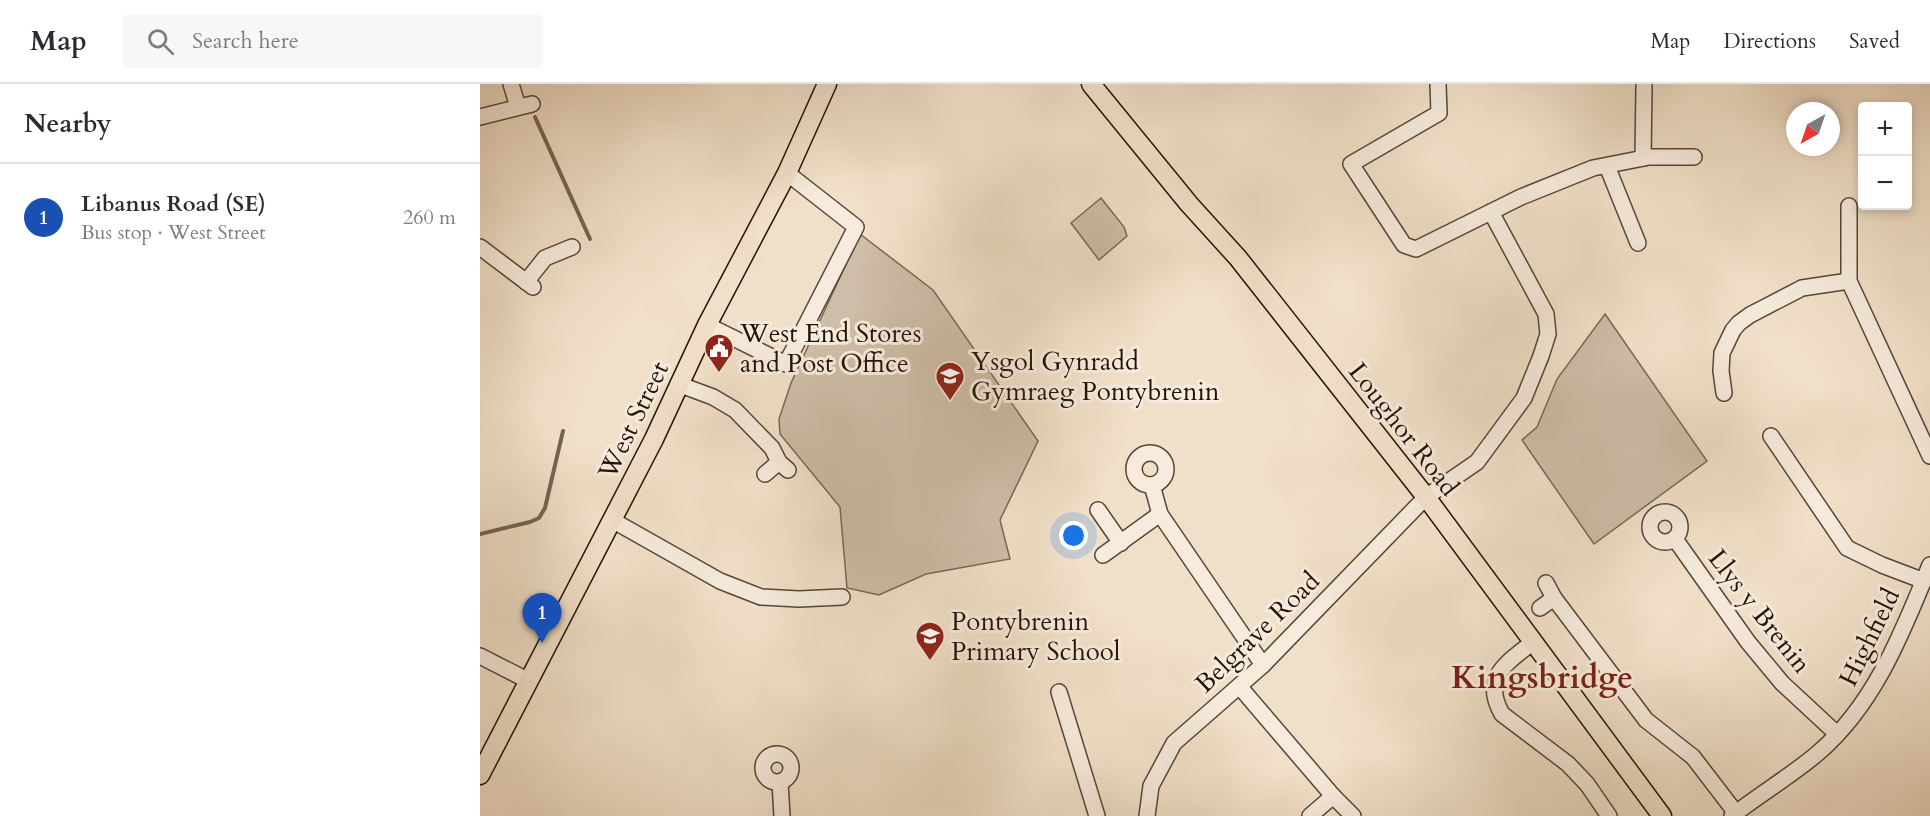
<!DOCTYPE html>
<meta charset="utf-8">
<style>
body{margin:0;font-family:Cardo,serif;background:#f7f7f7;color:#2b2b33}
.controls{position:absolute;right:18px;top:18px;display:grid;overflow:hidden;border-radius:6px;box-shadow:0 3px 9px #0003}
.controls button{width:54px;height:54px;display:grid;place-items:center;padding:0;border:0;border-bottom:2px solid #e1e1e2;background:#fff;color:#2b2b33;font:30px sans-serif}
.compass{position:absolute;left:1306px;top:18px;width:54px;height:54px;border-radius:50%;background:#fff;box-shadow:0 3px 9px #0003;rotate:220deg}
.you{position:absolute;left:594px;top:452px;width:21px;height:21px;margin:-15px;border:4px solid #fff;border-radius:50%;background:#1a73e8;box-shadow:0 0 0 9px #1a73e833}
.badge{display:grid;place-items:center;width:39px;height:39px;border-radius:50%;background:#0f766e;color:#fff;font-size:20px;font-weight:700}
.pin{position:absolute;translate:-50% -50px;filter:drop-shadow(0 2px 3px #0008)}
.pin::after{content:'';position:absolute;top:32px;width:21px;height:18px;background:inherit;clip-path:polygon(0 0,100% 0,50% 100%)}
.list{margin:0;padding:0;list-style:none}
h2{display:flex;justify-content:space-between;align-items:center;height:78px;margin:0;padding:0 24px;font-size:26px}
h2 small{font-size:20px;font-weight:400;color:#7c7c81}
.list li{display:grid;grid-template-columns:39px 1fr auto;gap:18px;align-items:center;box-sizing:border-box;height:108px;padding:0 24px;border-top:2px solid #e1e1e2}
.list b{display:block;font-size:22px;white-space:nowrap}
.list p{margin:0;font-size:20px;white-space:nowrap;color:#7c7c81}
.list em{font-size:20px;font-style:normal;color:#7c7c81}
.icon{flex:none;width:33px;height:33px;fill:none;stroke:currentColor;stroke-width:2;stroke-linecap:round;stroke-linejoin:round}
.map{position:relative;flex:none;width:1450px;height:732px;overflow:hidden}
header{display:flex;align-items:center;gap:36px;box-sizing:border-box;height:84px;padding:0 30px;background:#fff;border-bottom:2px solid #e1e1e2}
header strong{font-size:28px}
nav{display:flex;gap:33px;margin-inline-start:auto;font-size:21px}
.search{width:420px;height:54px;background:#f7f7f7;display:flex;align-items:center;gap:15px;box-sizing:border-box;padding:0 21px;border-radius:6px;color:#7c7c81;font-size:22px}
main{display:flex}
aside{flex:1;background:#fff}
.map>svg:first-child{display:block}
</style>
<header>
<strong>Map</strong>
<div class="search"><svg class="icon" aria-label="search" viewBox="0 0 24 24"><circle cx="10" cy="10" r="6"/><path d="M15 15l6 6"/></svg>Search here</div>
<nav><a>Map</a><a>Directions</a><a>Saved</a></nav>
</header>
<main>
<aside>
<h2>Nearby<small></small></h2>
<ul class="list">
<li><span class="badge" style="background:#1a4fb4">1</span><div><b>Libanus Road (SE)</b><p>Bus stop · West Street</p></div><em>260 m</em></li>
</ul>
</aside>
<div class="map">
<svg width="1450" height="732" viewBox="0 0 1450 732">
<rect width="100%" height="100%" fill="#f1e0c9"/>
<filter id="stains"><feTurbulence type="fractalNoise" baseFrequency=".00333" numOctaves="4"/><feColorMatrix values="0 0 0 0 .2 0 0 0 0 .09 0 0 0 0 .02 0 0 0 .5 -.17"/></filter>
<radialGradient id="worn" r=".72"><stop offset=".6" stop-color="#630" stop-opacity="0"/><stop offset="1" stop-color="#630" stop-opacity=".3"/></radialGradient>
<g fill="#cebda8" stroke="#786858" stroke-width="1.5">
<polygon points="621,114 644,143 647,152 619,176 591,139"/>
<polygon points="380,150 453,206 558,357 520,436 530,475 446,490 399,511 367,504 360,423 300,350 299,335 311,299"/>
<polygon points="1125,230 1227,377 1114,460 1042,356 1057,343 1077,295"/>
</g>
<g fill="none" stroke-linecap="round" stroke-linejoin="round">
<g stroke="#746454" stroke-width="4">
<polyline points="55,33 110,155"/>
<polyline points="0,450 50,438 59,434 65,424 83,347"/>
</g>
<g stroke="#564638" stroke-width="18">
<g id="minor">
<polyline points="31,0 38,23"/>
<polyline points="958,0 959,29 871,80 924,161 936,165 1041,113 1113,84 1169,73 1214,73"/>
<polyline points="0,33 52,20"/>
<polyline points="1163,74 1164,3"/>
<polyline points="1127,82 1158,159"/>
<polyline points="1369,122 1369,197 1450,372"/>
<polyline points="0,163 53,203"/>
<polyline points="46,198 65,174 92,163"/>
<polyline points="227,241 306,280 376,143 307,89"/>
<polyline points="198,300 233,313 255,326 292,364 299,378 308,386"/>
<polyline points="1244,309 1241,287 1242,269 1253,246 1259,239 1270,231 1322,204 1369,197"/>
<polyline points="1291,352 1367,464 1402,481 1444,497"/>
<circle cx="670" cy="385" r="16"/>
<polyline points="285,390 299,378"/>
<polyline points="672,401 680,430 783,581"/>
<polyline points="618,426 641,459"/>
<circle cx="1185" cy="443" r="15"/>
<polyline points="132,436 240,497 281,513 319,515 362,513"/>
<polyline points="1195,455 1268,558 1302,599 1357,650"/>
<polyline points="623,471 680,430"/>
<polyline points="1066,499 1074,514 1166,636 1213,673 1256,729"/>
<polyline points="1060,524 1074,514"/>
<path d="M1053,558C1027,579 1001,593 1022,630L1088,680L1107,700L1129,732"/>
<polyline points="0,572 49,597"/>
<polyline points="759,602 853,712 873,732"/>
<polyline points="579,608 617,732"/>
<circle cx="297" cy="684" r="14"/>
<polyline points="300,698 302,732"/>
<polyline points="667,732 671,702 694,659 783,581 946,413 997,378 1044,314 1061,272 1068,250 1066,230 1011,128"/>
<polyline points="830,732 853,712"/>
<path d="M1252,732C1280,710 1311,692 1338,669C1395,620 1422,549 1450,481"/>
</g>
</g>
<g stroke="#221308" stroke-width="21">
<g id="major">
<polyline points="611,0 709,120 758,174 946,413 1182,732"/>
<polyline points="0,691 174,355 227,241 307,89 347,0"/>
</g>
</g>
<use href="#minor" stroke="#f6ebdc" stroke-width="15"/>
<use href="#major" stroke="#f1e0c9" stroke-width="18"/>
</g>
<defs>
<g id="civic-pin" transform="scale(1.5)"><path d="M0 17L-7.5 6A9.5 9.5 0 1 1 7.5 6Z" fill="#8f2418" stroke="#f6ebdc"/><path d="M-.6-6.5H3V-4.5H.6V-3L4-1V1h2V6H-6V1h2V-1L-.6-3ZM-1.2 2.5V6h2.4V2.5Z" fill="#fff"/></g>
<g id="school-pin" transform="scale(1.5)"><path d="M0 17L-7.5 6A9.5 9.5 0 1 1 7.5 6Z" fill="#8f2418" stroke="#f6ebdc"/><path d="M0-5L7-2L0 1L-7-2ZM-4 1L0 2.5L4 1V4Q0 6-4 4Z" fill="#fff"/></g>
</defs>
<g fill-rule="evenodd">
<use href="#civic-pin" x="239" y="264"/>
<use href="#school-pin" x="470" y="292"/>
<use href="#school-pin" x="450" y="552"/>
</g>
<g text-anchor="middle" stroke-width="6" stroke-linejoin="round" paint-order="stroke">
<g font-size="26" fill="#221308" stroke="#f6ebdc" text-anchor="start">
<text x="260" y="258">West End Stores<tspan x="260" dy="30">and Post Office</tspan></text>
<text x="491" y="286">Ysgol Gynradd<tspan x="491" dy="30">Gymraeg Pontybrenin</tspan></text>
<text x="471" y="546">Pontybrenin<tspan x="471" dy="30">Primary School</tspan></text>
</g>
<g font-size="26" fill="#221308" stroke="#f6ebdc">
<text transform="translate(153 336) rotate(-64)" y="9">West Street</text>
<text transform="translate(924 345) rotate(52)" y="9">Loughor Road</text>
<text transform="translate(1280 527) rotate(52)" y="9">Llys y Brenin</text>
<text transform="translate(777 548) rotate(-44)" y="9">Belgrave Road</text>
<text transform="translate(1389 553) rotate(-64)" y="9">Highfield</text>
</g>
<g font-size="32" font-weight="bold" fill="#7a1f14" stroke="#f6ebdc">
<text x="1062" y="604">Kingsbridge</text>
</g>
</g>
<rect width="100%" height="100%" filter="url(#stains)"/>
<rect width="100%" height="100%" fill="url(#worn)"/>
</svg>
<div class="controls">
<button>+</button>
<button>−</button>
</div>
<svg class="compass" viewBox="-18 -18 36 36"><path d="M0-13l5 13h-10z" fill="#e53935"/><path d="M0 13l5-13h-10z" fill="#7c7c81"/></svg>
<div class="you"></div>
<div class="pin badge" style="left:62px;top:559px;background:#1a4fb4">1</div>
</div>
</main>
